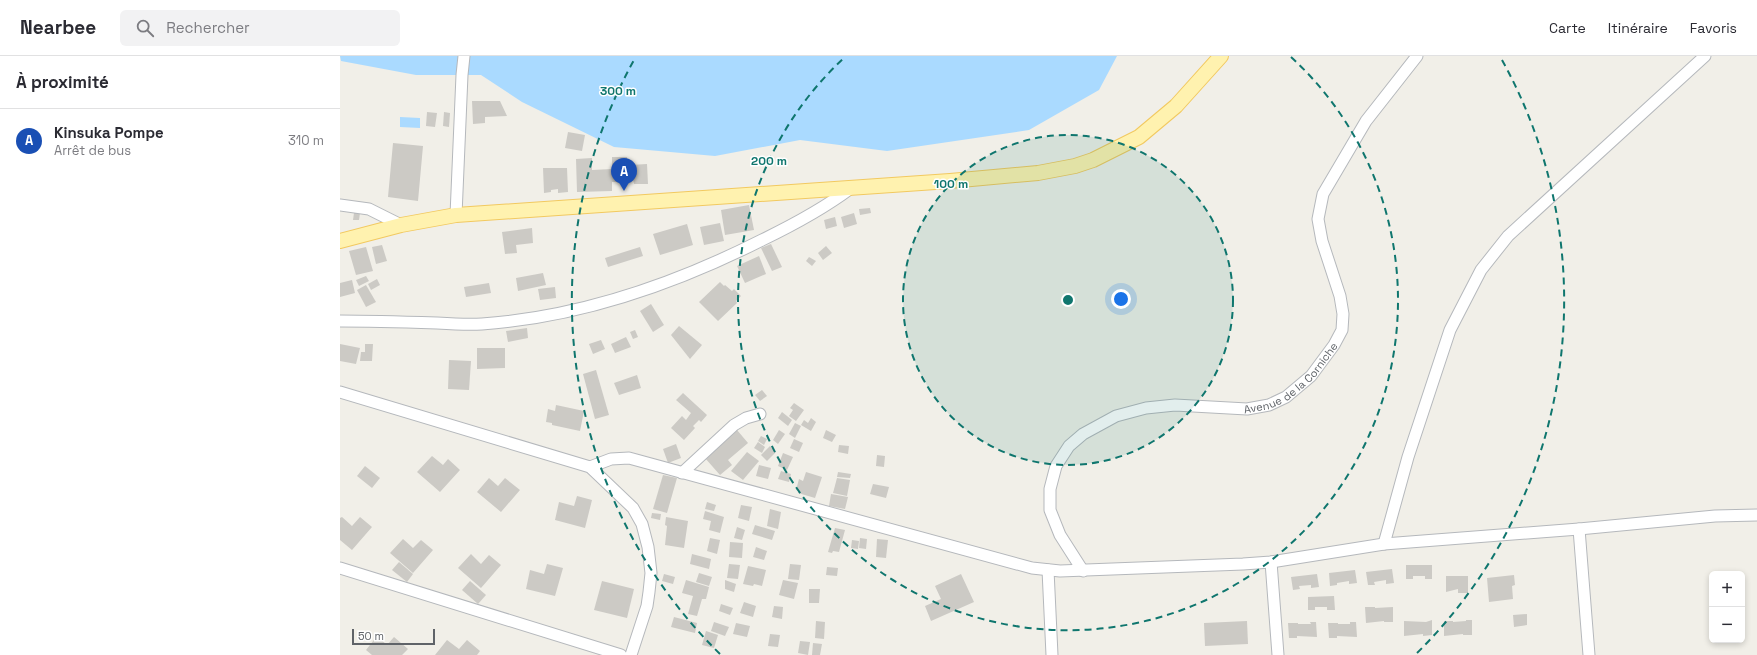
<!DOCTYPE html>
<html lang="fr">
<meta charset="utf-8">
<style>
body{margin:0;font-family:"Space Grotesk",sans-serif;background:#f2f2f3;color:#2b2b33}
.controls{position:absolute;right:12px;bottom:12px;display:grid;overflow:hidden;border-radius:6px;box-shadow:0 2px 6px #0003}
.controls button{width:36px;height:36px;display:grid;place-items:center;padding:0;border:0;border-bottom:1px solid #e1e1e2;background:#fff;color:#2b2b33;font:20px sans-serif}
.scale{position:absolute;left:12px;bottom:10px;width:83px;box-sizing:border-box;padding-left:4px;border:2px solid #5f6368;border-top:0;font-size:11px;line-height:14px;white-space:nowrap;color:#5f6368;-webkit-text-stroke:3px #fff;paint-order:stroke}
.you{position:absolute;left:781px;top:243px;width:14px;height:14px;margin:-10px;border:3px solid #fff;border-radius:50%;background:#1a73e8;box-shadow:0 0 0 6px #1a73e833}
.badge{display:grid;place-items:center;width:26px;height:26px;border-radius:50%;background:#db2777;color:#fff;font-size:13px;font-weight:700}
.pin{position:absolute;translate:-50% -33px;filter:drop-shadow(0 1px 2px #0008)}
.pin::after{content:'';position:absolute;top:21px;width:14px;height:12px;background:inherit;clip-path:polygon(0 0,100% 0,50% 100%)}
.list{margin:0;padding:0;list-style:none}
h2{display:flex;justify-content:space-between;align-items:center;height:52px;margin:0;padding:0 16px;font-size:17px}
h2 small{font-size:13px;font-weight:400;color:#7c7c81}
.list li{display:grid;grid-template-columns:26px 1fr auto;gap:12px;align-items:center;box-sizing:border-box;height:64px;padding:0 16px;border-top:1px solid #e1e1e2}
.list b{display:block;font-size:15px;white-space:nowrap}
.list p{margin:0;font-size:13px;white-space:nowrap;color:#7c7c81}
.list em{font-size:13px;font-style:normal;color:#7c7c81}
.icon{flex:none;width:22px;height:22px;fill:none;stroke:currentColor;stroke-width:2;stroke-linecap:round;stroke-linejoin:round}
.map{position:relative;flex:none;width:1417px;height:599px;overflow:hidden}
header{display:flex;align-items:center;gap:24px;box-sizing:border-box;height:56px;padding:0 20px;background:#fff;border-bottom:1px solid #e1e1e2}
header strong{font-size:19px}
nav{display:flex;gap:22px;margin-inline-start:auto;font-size:14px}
.search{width:280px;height:36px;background:#f2f2f3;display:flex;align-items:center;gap:10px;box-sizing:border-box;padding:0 14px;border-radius:6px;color:#7c7c81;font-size:15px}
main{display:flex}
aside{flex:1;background:#fff}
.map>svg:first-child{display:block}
</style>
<header>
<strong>Nearbee</strong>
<div class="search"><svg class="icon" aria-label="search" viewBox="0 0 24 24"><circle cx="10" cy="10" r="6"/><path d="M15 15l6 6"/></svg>Rechercher</div>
<nav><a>Carte</a><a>Itinéraire</a><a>Favoris</a></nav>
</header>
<main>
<aside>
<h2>À proximité<small></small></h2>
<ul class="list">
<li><span class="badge" style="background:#1a4fb4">A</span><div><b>Kinsuka Pompe</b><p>Arrêt de bus</p></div><em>310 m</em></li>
</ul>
</aside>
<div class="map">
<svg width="1417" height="599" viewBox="0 0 1417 599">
<rect width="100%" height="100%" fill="#f1efe8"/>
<g fill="#aadaff">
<polygon points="0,0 777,0 759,34 689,74 547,95 460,84 375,100 274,91 182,46 141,19 76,19 1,5"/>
<polygon points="60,61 80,62 80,72 60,71"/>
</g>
<g fill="#cccac5">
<polygon points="132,45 160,45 167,60 145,61 145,67 133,68"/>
<polygon points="87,56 97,57 95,71 86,70"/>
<polygon points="104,56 110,57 109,71 103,70"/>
<polygon points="228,76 245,79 242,95 225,92"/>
<polygon points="53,87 83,90 78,145 48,141"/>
<polygon points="272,101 287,101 288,126 272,126 272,135 237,136 236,103 252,102 252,114 272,113"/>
<polygon points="307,108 308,128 294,128 293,123 291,123 290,109"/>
<polygon points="203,112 227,112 228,136 218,137 218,133 211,134 211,136 204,137"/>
<polygon points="409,149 414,174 385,179 381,154"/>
<polygon points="530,152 531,157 520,159 519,153"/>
<polygon points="14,157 20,157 19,164 13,164"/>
<polygon points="514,157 517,168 504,172 501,161"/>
<polygon points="495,161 497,170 486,173 484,164"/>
<polygon points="380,167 384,185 364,189 360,171"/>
<polygon points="347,168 353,189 320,199 313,178"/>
<polygon points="192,172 193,187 176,189 177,197 165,198 162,176"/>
<polygon points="431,188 442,211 432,215 421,192"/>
<polygon points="42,189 47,205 36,208 32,191"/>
<polygon points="486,190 492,197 483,204 478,197"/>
<polygon points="26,191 33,215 16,219 9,195"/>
<polygon points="300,191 303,200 268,211 265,202"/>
<polygon points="419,200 426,218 405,227 397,210"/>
<polygon points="469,201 476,205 472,210 466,205"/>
<polygon points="203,217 206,229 178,235 176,222"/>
<polygon points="26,220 29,225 19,230 16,224"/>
<polygon points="37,223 40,229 31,234 28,228"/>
<polygon points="12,224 15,237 0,241 0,227"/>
<polygon points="380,226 384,230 385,229 392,235 394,233 401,240 396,245 397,247 378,265 359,246"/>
<polygon points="149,227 151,237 126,241 124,231"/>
<polygon points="26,229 36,246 26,251 17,234"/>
<polygon points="215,231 216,242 200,244 198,233"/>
<polygon points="311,248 324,269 313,276 300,255"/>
<polygon points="339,270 362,289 350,303 331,279"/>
<polygon points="187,272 188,282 168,286 166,275"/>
<polygon points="295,274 298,281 293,283 290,276"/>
<polygon points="286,281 291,291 275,297 271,288"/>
<polygon points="261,284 265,293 253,298 249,288"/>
<polygon points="0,288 20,292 16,308 0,305"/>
<polygon points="25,288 33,288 32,305 20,305 21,296 25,296"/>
<polygon points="137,292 165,292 165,312 137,313"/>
<polygon points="109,304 131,305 129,334 108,333"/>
<polygon points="256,314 269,359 255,363 243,318"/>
<polygon points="297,319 301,332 279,339 274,327"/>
<polygon points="422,334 427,340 420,345 415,339"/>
<polygon points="343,337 367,359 361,366 359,364 353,370 355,372 344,384 331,372 342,360 346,364 351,357 336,344"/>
<polygon points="454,347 464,354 456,365 449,360 453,354 450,352"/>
<polygon points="216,349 244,355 240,375 212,369 212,367 206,366 208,353 215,355"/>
<polygon points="442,356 452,364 448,370 438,362"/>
<polygon points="471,362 476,366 471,375 461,369 464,364 468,367"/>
<polygon points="455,367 461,370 455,382 449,378"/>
<polygon points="397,374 408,387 388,404 392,409 380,419 365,402"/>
<polygon points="439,374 445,378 438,388 433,384"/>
<polygon points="486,374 496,379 492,386 483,382"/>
<polygon points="421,380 427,383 424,389 418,385"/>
<polygon points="454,383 463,387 459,396 450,392"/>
<polygon points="418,386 425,391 422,397 414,392"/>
<polygon points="336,388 341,402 328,407 323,393"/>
<polygon points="499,389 509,390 508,398 498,396"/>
<polygon points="430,390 436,396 427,405 421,399"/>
<polygon points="407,396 419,405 403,424 391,415"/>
<polygon points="443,397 453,401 447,414 438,410"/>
<polygon points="537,399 545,400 544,411 536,410"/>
<polygon points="92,400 103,409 108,403 120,414 100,436 77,416"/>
<polygon points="419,409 431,412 428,423 416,420"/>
<polygon points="25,410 40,422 32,432 17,420"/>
<polygon points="441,415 451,418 449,426 438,423"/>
<polygon points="466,416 482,421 475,442 458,437 459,435 456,434 459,423 463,425"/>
<polygon points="498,416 511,418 510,422 497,421"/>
<polygon points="323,419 337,422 327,457 313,453"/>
<polygon points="149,422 158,430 165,422 180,434 161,456 137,436"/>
<polygon points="497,422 510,424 507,440 493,437"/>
<polygon points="533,428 549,431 546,442 530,438"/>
<polygon points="491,438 508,441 505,453 489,450"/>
<polygon points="237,440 252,444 245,472 215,464 219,446 234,450"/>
<polygon points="367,446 376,449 374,455 365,453"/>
<polygon points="401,449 412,451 409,465 398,462"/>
<polygon points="430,453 441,456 438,473 427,470"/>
<polygon points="365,455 384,461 380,477 369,474 371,465 363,463"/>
<polygon points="312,457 321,458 320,464 311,462"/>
<polygon points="2,461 12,470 20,461 32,471 12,494 0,484 0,462"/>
<polygon points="326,461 348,465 344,492 325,489 327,470 325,469"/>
<polygon points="415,469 435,475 432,484 412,478"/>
<polygon points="397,471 405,474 402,484 394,482"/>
<polygon points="495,472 505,474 499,496 493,495 492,497 488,496"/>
<polygon points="370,482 380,484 377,498 367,495"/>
<polygon points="520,482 527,483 526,493 519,492"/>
<polygon points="63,483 73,492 81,484 93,494 73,517 50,497"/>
<polygon points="537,483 548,484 546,502 536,501"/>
<polygon points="512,484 519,485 518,493 511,492"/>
<polygon points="390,486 403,487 402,502 389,501"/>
<polygon points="416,491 427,495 424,504 413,501"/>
<polygon points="131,498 141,508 149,499 161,509 141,532 118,512"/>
<polygon points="352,498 371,503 369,513 350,508"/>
<polygon points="59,506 73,518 67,526 52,514"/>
<polygon points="207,508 223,512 215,540 186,533 190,514 204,518"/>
<polygon points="389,508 400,509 398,523 387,522"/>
<polygon points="450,508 461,509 459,524 448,523"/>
<polygon points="1066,509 1092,509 1092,523 1085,523 1085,520 1073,520 1073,523 1066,523"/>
<polygon points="408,510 426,514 422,530 414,528 413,530 403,528"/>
<polygon points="487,511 498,512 497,520 486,519"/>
<polygon points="1052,513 1054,527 1046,528 1046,524 1034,526 1035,529 1028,529 1026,516"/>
<polygon points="1015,514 1017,527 1009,528 1009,525 997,527 997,529 990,530 989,517"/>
<polygon points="359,517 372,521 369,530 356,526"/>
<polygon points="324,518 335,521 333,528 322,525"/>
<polygon points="621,518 634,546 591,565 585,550 601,543 595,530"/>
<polygon points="977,518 979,531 971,532 971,529 959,530 960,533 953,534 951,521"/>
<polygon points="1174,519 1175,529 1172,530 1173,543 1149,546 1147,522"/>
<polygon points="1106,520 1128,520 1128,537 1118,537 1118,533 1106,536"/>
<polygon points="346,524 369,531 366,543 362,543 357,560 348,558 353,540 342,537"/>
<polygon points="385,524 396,528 394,536 385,533"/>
<polygon points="443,524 458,527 454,543 439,539"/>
<polygon points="130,525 146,539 138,548 122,534"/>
<polygon points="262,525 294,533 287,562 254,554"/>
<polygon points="469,533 480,533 479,547 469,547"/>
<polygon points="994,540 995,554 987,554 987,551 975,551 975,554 968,554 968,541"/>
<polygon points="404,546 416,550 413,561 400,557"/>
<polygon points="381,548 393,552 390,559 379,555"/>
<polygon points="434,550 443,551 442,563 432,561"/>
<polygon points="1025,551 1035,551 1035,552 1053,551 1053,566 1044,566 1044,565 1026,567"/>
<polygon points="1187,558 1187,569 1174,571 1173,559"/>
<polygon points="334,561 357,567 355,577 331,571"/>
<polygon points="1092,564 1092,579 1083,580 1083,578 1064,580 1064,565 1086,566"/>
<polygon points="1126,564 1132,564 1132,579 1123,579 1123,578 1104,580 1104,565 1113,565 1113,566 1126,565"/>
<polygon points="476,565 485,566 484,583 475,582"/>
<polygon points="907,565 908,588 865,590 864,567"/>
<polygon points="374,566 389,571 385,580 371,575"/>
<polygon points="970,566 976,566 977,581 957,580 957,582 949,582 948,567 958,567 958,568 971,568"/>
<polygon points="1010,566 1016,566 1017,581 997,580 997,582 989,582 988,567 998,567 998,568 1010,568"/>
<polygon points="396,567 410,570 407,581 393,578"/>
<polygon points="366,575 378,579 374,592 362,589"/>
<polygon points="430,578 440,579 438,591 428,590"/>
<polygon points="37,580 47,589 54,581 68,593 62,599 32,599 26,594"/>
<polygon points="107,584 119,593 127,584 140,595 137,599 95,599"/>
<polygon points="460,585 470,586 468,599 458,597"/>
<polygon points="473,587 482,588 480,599 472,599"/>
</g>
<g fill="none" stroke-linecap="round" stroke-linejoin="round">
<g stroke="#b5b8bc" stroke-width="13">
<g id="minor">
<polyline points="0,149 29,153 61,169"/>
<polyline points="116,159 122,19 124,0"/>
<path d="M0,265C32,265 65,266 97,267C112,268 128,269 142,268C240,261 335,228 422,184C453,169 483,153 511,132"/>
<polyline points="0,336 250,411 293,452 302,468 308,491 311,517 309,536 307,550 291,599"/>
<polyline points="250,411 271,403 289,402 692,512 720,515 903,508 931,506 1044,488 1239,473 1375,460 1417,459"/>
<polyline points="342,417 394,369 406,362 420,358"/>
<polyline points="1239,473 1249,599"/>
<polyline points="1044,488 1068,401 1110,274 1141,214 1168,180 1365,0"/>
<polyline points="931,506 938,599"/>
<polyline points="0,512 281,599"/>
<polyline points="708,514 712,599"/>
<path id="s1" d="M743,515L720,479L710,454V433L716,410L729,390L743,378L776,360L806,352L835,349L907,353L929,349L946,341L971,320L994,289L1002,274L1003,258L1000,240L982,185L978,163L983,138L1026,65L1077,0"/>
</g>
</g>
<g stroke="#f2c960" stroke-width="16">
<polyline id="major" points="0,185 61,169 116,159 610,125 698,117 735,110 753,104 799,81 836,50 881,0"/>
</g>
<use href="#minor" stroke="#fff" stroke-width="11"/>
<use href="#major" stroke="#fff2af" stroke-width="14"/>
</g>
<circle cx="728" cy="244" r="165" fill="#0f766e" fill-opacity=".12"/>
<g fill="none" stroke="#0f766e" stroke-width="2" stroke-dasharray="7 5">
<circle cx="728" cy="244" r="165"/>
<path d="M951 1A330 330 0 1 1 505 1"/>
<path d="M380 598A496 496 0 0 1 294 4M1162 4A496 496 0 0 1 1076 598"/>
</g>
<g text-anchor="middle" stroke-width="3" stroke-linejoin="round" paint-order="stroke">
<g font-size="11" fill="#5f6368" stroke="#fff">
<text dy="4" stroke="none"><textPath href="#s1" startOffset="382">Avenue de la Corniche</textPath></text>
</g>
</g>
<circle cx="728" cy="244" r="6" fill="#0f766e" stroke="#fff" stroke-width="2"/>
<g font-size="12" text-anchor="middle" font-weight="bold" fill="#0f766e" stroke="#fff" stroke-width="3" stroke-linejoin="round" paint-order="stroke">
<text x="278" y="39">300 m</text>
<text x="429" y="109">200 m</text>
<text x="611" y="132">100 m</text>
</g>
</svg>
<div class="controls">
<button>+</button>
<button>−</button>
</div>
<div class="scale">50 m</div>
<div class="you"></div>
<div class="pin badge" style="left:284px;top:135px;background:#1a4fb4">A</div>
</div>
</main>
